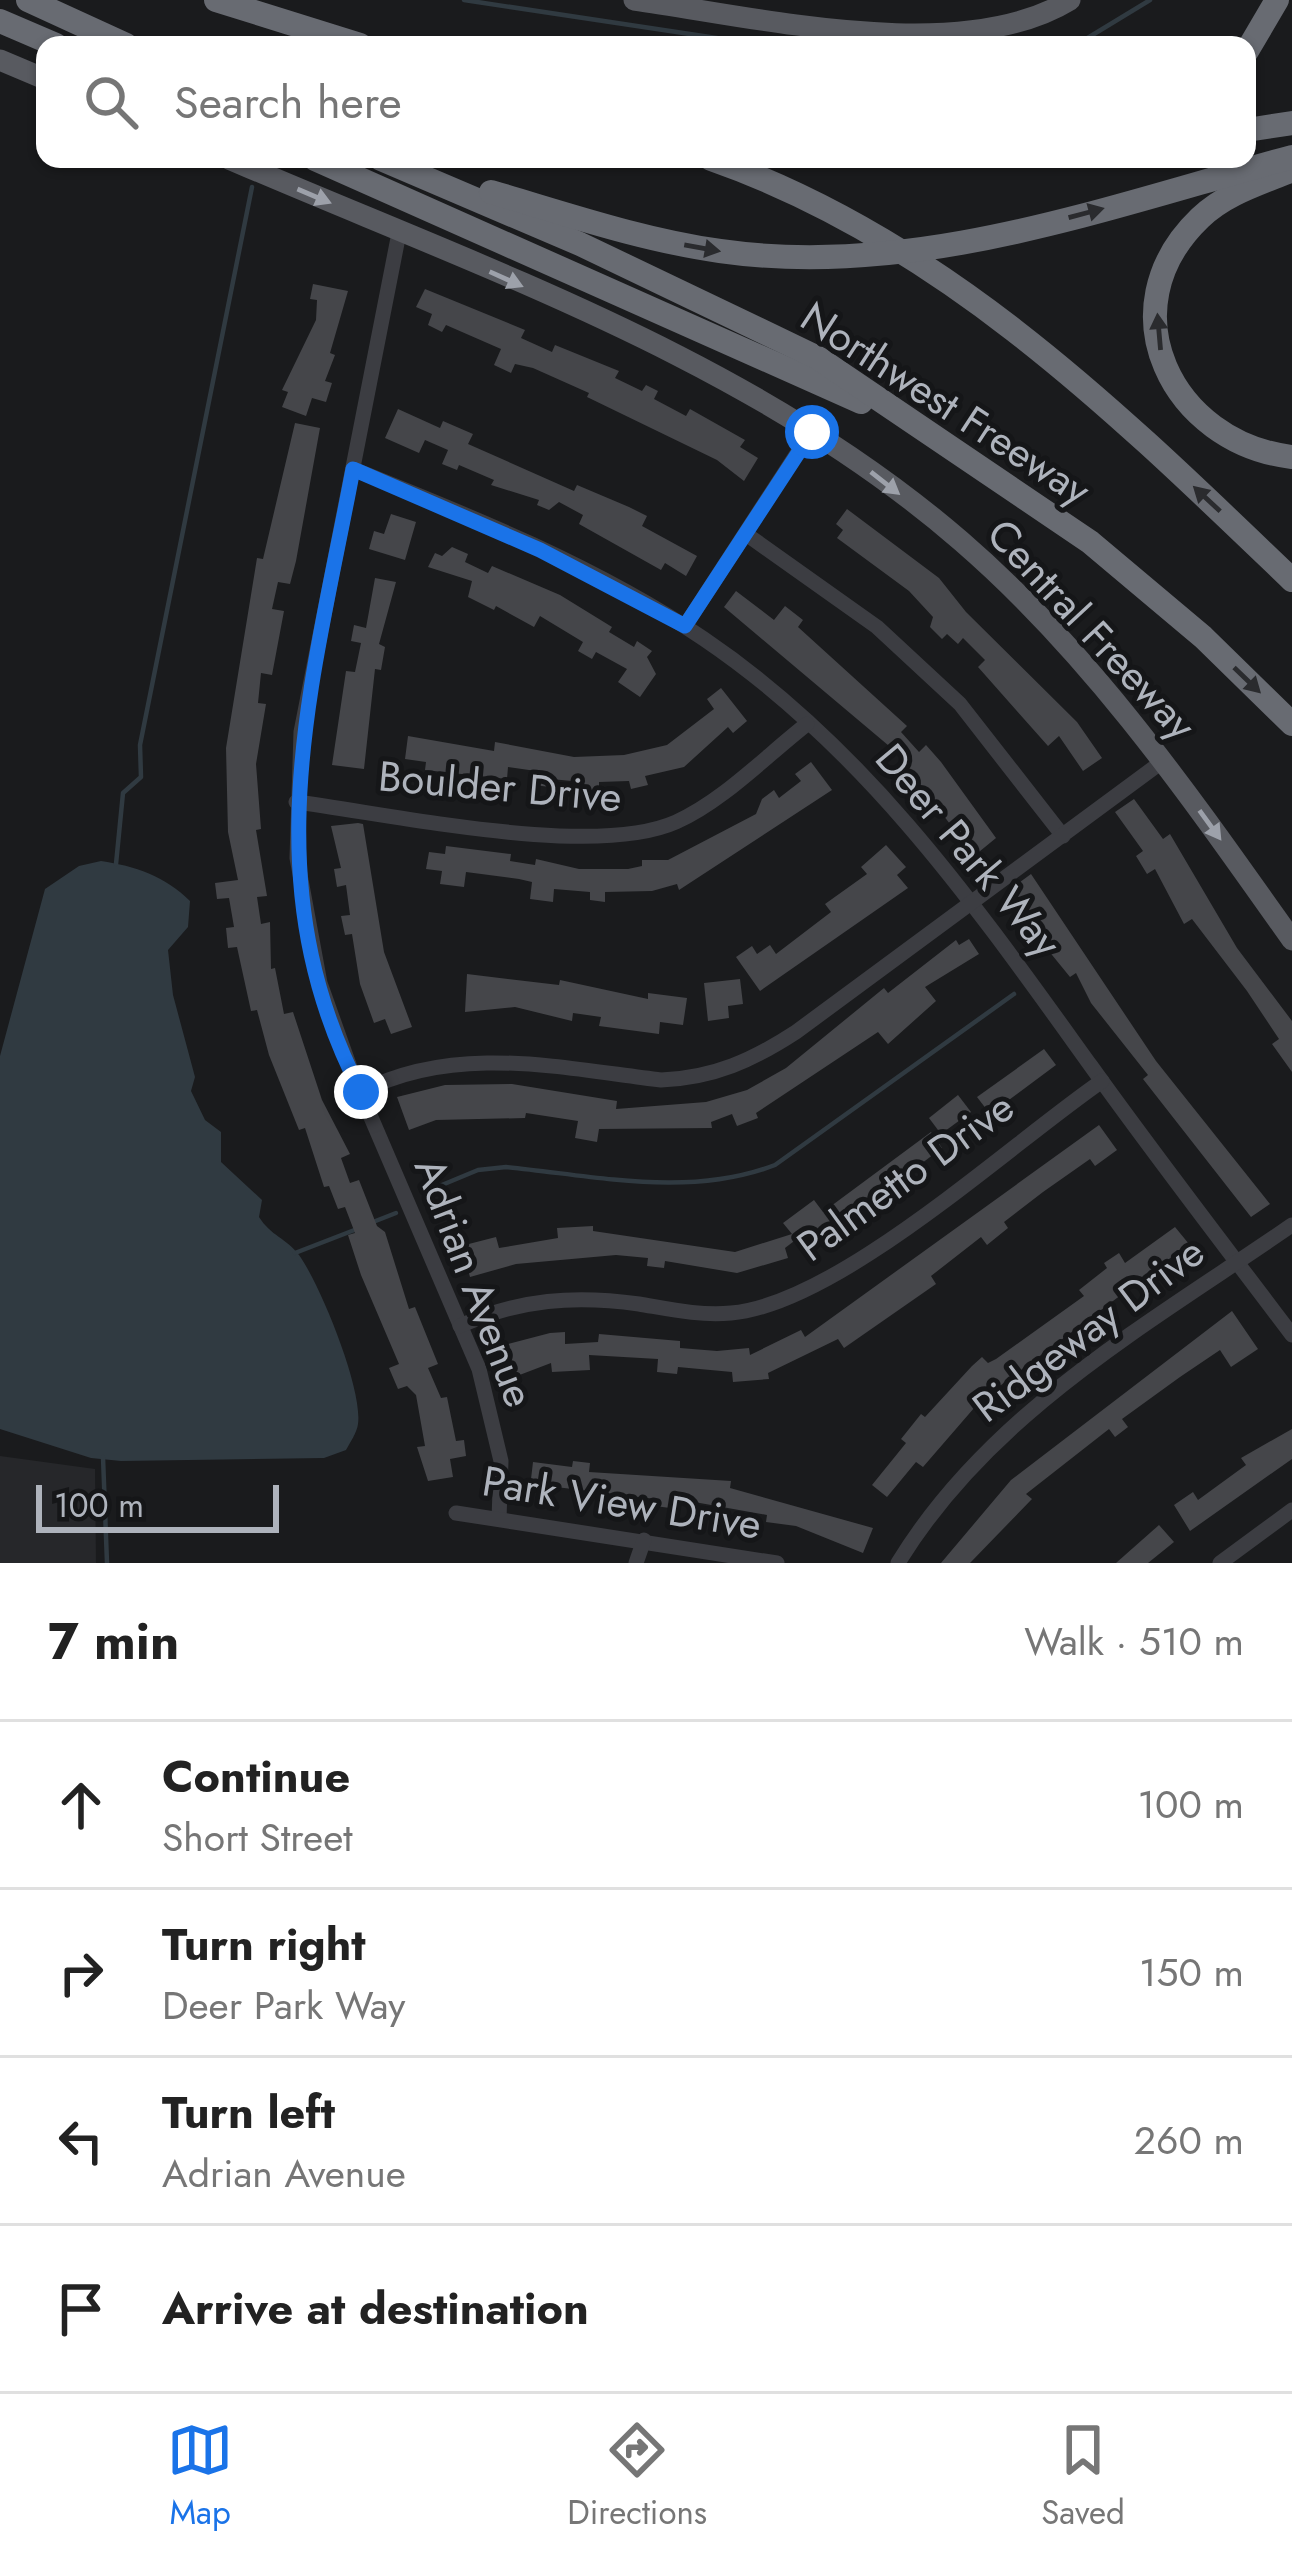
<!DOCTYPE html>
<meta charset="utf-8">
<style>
body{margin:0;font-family:Jost,sans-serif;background:#f2f2f2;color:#222}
.scale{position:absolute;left:36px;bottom:30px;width:243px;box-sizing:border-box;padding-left:12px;border:6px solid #aeb3bc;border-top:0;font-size:33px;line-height:42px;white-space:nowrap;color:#aeb3bc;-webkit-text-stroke:9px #151618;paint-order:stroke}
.stop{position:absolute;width:36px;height:36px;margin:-27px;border:9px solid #1a73e8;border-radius:50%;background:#fff}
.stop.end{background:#1a73e8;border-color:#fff;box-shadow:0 3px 12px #0008}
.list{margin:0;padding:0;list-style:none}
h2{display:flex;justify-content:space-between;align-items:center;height:156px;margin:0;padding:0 48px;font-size:51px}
h2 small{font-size:39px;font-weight:400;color:#767676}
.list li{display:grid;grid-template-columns:78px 1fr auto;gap:36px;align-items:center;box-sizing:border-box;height:168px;padding:0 48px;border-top:3px solid #e0e0e0}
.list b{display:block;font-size:45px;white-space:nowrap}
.list p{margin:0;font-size:39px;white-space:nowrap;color:#767676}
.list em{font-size:39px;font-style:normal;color:#767676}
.icon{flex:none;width:66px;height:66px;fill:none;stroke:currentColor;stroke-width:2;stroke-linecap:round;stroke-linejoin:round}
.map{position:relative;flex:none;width:1292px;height:1563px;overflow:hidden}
.search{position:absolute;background:#fff;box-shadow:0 3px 9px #0004;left:36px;right:36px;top:36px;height:132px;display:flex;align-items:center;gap:30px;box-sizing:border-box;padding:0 42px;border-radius:24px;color:#767676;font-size:45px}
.sheet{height:828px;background:#fff}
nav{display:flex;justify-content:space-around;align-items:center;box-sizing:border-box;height:168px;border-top:3px solid #e0e0e0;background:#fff;font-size:33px;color:#767676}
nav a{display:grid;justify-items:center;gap:6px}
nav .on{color:#1a73e8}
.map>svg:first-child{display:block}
</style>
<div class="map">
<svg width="1292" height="1563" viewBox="0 0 1292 1563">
<rect width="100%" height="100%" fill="#1a1b1d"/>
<polygon fill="#26272a" points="0,1456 95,1469 96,1563 0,1563"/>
<path fill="#303a41" d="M101,861C135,866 165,876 190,901L188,927L168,950L173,995L195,1077L191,1091L205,1120L221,1132V1162L262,1200L259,1217C271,1236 286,1238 299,1255C320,1284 363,1389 358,1424C357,1432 350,1443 346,1450L324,1458L121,1461L91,1458L0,1429V1056L45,889L79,866Z"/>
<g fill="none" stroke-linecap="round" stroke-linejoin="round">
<g stroke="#303a41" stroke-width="4.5">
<polyline points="464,0 763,45"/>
<polyline points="1076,45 1150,0"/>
<polyline points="116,864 123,793 141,777 140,745 252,187"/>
<path d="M425,1192L478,1170L506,1167C597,1176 689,1198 775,1165L1014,994"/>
<polyline points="373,1222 396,1213"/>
<polyline points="295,1253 357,1229"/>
<polyline points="103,1457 107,1563"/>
</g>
</g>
<g fill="#45464a">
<polygon points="313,284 348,291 330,353 335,355 325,381 332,383 326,402 312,398 306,416 282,407 288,392 282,390 316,320 317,300 310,299"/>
<polygon points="425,289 525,330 521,338 552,352 555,345 619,371 615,378 642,391 646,385 658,391 654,399 686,416 690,409 745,440 740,447 758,458 744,481 717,460 587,397 589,393 533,368 515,364 511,373 494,365 501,349 446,325 442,332 428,325 432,314 416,307"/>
<polygon points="398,409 440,428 443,421 473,434 468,444 574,491 577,485 629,507 647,516 642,526 697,556 686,576 665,563 661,570 579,524 583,515 559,502 549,510 537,505 539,500 491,485 494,480 459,465 457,470 442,464 448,450 425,440 419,453 385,438"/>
<polygon points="295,423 320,428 296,561 290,584 278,582 272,609 284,611 272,675 261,673 258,703 266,704 256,764 261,829 256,830 267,896 257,897 261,924 270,922 271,969 275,968 284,1014 293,1012 322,1100 350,1154 341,1158 350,1183 359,1180 377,1226 385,1232 409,1309 415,1307 438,1364 428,1368 441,1398 447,1397 456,1441 464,1440 466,1456 450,1459 453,1477 428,1481 417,1447 425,1446 416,1395 407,1386 398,1389 389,1368 399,1364 361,1275 348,1235 355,1233 345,1207 338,1209 329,1186 324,1187 305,1128 299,1130 269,1055 257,1010 251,1011 237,947 228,948 226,928 234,927 229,898 217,899 215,883 238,880 228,832 226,748 257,558 263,559"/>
<polygon points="847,509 939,578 966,612 1077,722 1102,758 1083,771 1059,736 1048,746 978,667 985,660 963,638 958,644 947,634 942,639 930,627 933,617 909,591 837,538 843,530 836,524"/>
<polygon points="391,514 416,522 405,560 369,549 374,531 384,534"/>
<polygon points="452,547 468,554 465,562 488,573 492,566 560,595 612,627 609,632 634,647 637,641 652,651 647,657 656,674 640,697 618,682 627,669 596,652 592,659 578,651 583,642 540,616 534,627 496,606 494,610 468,597 472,581 428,567 435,553 442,556"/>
<polygon points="375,578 396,582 379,644 385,647 381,670 375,669 364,769 332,765 346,671 355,672 361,643 351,641 354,625 366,628"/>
<polygon points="736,591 774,620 785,606 803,620 798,627 907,726 901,732 919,752 926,745 941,762 996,838 974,856 895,751 724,607"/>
<polygon points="721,688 747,721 733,733 728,727 684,767 645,776 648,785 631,789 629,781 599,782 599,790 582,791 582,782 551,779 550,787 534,785 536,771 508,767 507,779 425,770 426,762 405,759 408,736 494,751 495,742 574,757 624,755 667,745 714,709 707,699"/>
<polygon points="811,762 832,790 679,890 677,884 652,891 605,892 605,902 590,900 590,892 554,889 553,902 530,899 532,882 519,879 466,872 464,887 440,884 442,871 426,869 429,852 445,854 446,846 511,854 510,861 535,865 536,859 579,869 628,869 642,866 642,860 668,860 756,814 762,799 774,790 779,798 801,781 795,774"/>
<polygon points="1134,799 1163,839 1170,834 1237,948 1292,1021 1292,1072 1272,1044 1279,1039 1247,991 1192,919 1184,924 1155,869 1147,874 1136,856 1143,851 1115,812"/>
<polygon points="358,823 363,824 384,952 412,1027 391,1034 385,1019 374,1023 360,984 352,934 345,935 341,916 350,915 346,885 337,887 334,869 341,868 331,826"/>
<polygon points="886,845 906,867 897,875 908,888 760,991 736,957 752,946 757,954 770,945 776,954 831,912 825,904 867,874 861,867"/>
<polygon points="1031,874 1156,1061 1270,1204 1251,1217 1143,1079 1148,1075 1091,1003 1076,973 1070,977 1039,939 1009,890"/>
<polygon points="969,939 979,954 925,987 936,1001 888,1044 878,1032 756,1113 758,1118 737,1126 732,1114 711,1122 712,1128 599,1129 597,1142 575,1138 578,1121 526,1113 525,1118 436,1120 409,1130 397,1097 445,1085 512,1084 617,1101 616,1109 706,1102 747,1090 786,1068 884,988 888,993 956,940 959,945"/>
<polygon points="467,974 559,985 560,980 648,999 648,993 687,998 683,1025 660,1022 659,1034 599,1026 601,1017 573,1013 572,1021 515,1007 465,1012"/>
<polygon points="740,979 743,1004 728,1006 729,1018 708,1021 704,983"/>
<polygon points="1044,1049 1056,1065 990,1114 977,1097"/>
<polygon points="958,1095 971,1112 941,1134 929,1118"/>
<polygon points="1099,1125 1117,1150 1095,1166 1090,1159 1043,1192 1004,1222 1008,1228 987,1245 981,1237 931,1276 936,1284 844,1348 838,1339 768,1373 769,1379 733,1382 732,1372 678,1367 677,1374 657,1372 658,1359 589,1355 590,1370 552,1372 551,1363 509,1379 497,1347 550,1333 565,1332 565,1344 598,1342 599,1334 680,1341 680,1348 717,1351 749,1348 750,1355 801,1330 805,1337"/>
<polygon points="931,1132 942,1148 815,1244 806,1232 785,1248 788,1258 737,1273 665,1261 664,1268 647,1266 648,1258 616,1255 516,1264 470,1277 461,1246 496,1237 499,1248 558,1238 557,1228 593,1226 593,1231 735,1252 792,1234 783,1223 814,1200 823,1212"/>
<polygon points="1175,1227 1189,1244 981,1400 923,1467 916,1462 887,1497 872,1485 906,1443 901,1439 921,1414 925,1417 972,1366 982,1357 988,1363 996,1359 1084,1296 1079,1290 1107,1268 1104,1263 1119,1253 1125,1263"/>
<polygon points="1232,1311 1258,1349 1231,1367 1220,1350 1180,1377 1122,1419 1128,1427 1115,1437 1109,1429 1026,1494 1032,1499 970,1563 941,1563 1011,1480"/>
<polygon points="1292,1429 1292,1459 1190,1531 1174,1505 1193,1492 1198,1500 1246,1465 1241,1458"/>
<polygon points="573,1461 590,1463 589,1472 731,1481 730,1488 873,1528 863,1553 796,1526 766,1522 767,1515 672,1498 670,1508 655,1506 656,1499 539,1485 539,1480 531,1479 533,1462 572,1467"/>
<polygon points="1159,1525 1174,1542 1148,1563 1116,1563"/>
</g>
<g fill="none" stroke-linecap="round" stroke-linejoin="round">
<g stroke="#3c3d42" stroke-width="15">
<polyline points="399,233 301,732 297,858 320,983 352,1073 479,1369 501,1461 499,1519"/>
<path d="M353,469C471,516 598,567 704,639C868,750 978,909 1091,1066C1156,1157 1225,1246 1292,1335"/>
<polyline points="746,534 877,627 960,704 1063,836"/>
<polyline points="685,626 811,432"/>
<path d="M296,802C391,814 593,859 676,822C723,801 766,756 807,724"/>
<path d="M361,1092C455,1043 561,1068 661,1080C714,1078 753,1060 796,1032L1163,761"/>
<path d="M460,1326C519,1299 575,1295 639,1304C669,1309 700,1316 731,1313C838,1304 1009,1145 1102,1081"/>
<polyline points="456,1513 777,1563"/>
<polyline points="636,1563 644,1540"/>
<path d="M898,1563C990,1412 1150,1323 1292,1225"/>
<polyline points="1220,1563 1292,1510"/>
</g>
<g stroke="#585a60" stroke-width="21">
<path d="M634,0C757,17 961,67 1070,0"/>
<polyline points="0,60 45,79"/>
<path d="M229,159C481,268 751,359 961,541C1093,655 1192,799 1292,940"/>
</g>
<g stroke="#686b72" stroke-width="24">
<polyline points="28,0 126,45"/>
<polyline points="216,0 360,45"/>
<polyline points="0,21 56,45"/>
<polyline points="1247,51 1277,0"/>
<polyline points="1247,130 1292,123"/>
<polyline points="315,159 861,402"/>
<polyline points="381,159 580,244 818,358 1090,542 1203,637 1292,724"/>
<path d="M711,159C943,240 1119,414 1292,580"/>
<path d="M1290,171C1258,184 1225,194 1200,218C1105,309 1172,443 1292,457"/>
<path d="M491,192C566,214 642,240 720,251C915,279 1107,207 1292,157"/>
</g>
</g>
<defs><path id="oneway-solid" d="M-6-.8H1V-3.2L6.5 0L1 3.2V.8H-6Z" transform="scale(3)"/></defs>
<g fill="#9da1aa">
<use href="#oneway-solid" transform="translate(314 196) rotate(23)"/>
<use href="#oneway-solid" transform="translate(506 279) rotate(24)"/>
<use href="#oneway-solid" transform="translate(885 483) rotate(38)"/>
<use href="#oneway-solid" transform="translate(1210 825) rotate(54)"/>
</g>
<g fill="#2a2b2e">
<use href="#oneway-solid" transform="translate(1086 213) rotate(-15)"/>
<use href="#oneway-solid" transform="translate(702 248) rotate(10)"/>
<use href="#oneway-solid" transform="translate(1159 332) rotate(-95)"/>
<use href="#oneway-solid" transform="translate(1207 499) rotate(-137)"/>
<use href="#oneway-solid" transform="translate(1247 680) rotate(44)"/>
</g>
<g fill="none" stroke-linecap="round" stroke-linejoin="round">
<path stroke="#1a73e8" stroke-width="15" d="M361,1092C251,881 312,687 353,469L540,550L685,626L812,432"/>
</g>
<g text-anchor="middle" stroke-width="10" stroke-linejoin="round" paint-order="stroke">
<g font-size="42" fill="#aeb3bc" stroke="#151618">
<text transform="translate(946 403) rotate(33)" y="15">Northwest Freeway</text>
<text transform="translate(1092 629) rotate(47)" y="15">Central Freeway</text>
<text transform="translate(500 786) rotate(5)" y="15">Boulder Drive</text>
<text transform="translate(969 850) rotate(50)" y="15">Deer Park Way</text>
<text transform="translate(905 1176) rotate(-36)" y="15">Palmetto Drive</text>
<text transform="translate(475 1282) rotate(69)" y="15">Adrian Avenue</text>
<text transform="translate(1088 1329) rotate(-37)" y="15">Ridgeway Drive</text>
<text transform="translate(622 1502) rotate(9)" y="15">Park View Drive</text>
</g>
</g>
</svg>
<div class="scale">100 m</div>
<div class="stop" style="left:812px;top:432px"></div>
<div class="stop end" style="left:361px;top:1092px"></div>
<div class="search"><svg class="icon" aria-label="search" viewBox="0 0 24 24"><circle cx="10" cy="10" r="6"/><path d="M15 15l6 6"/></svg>Search here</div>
</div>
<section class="sheet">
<h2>7 min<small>Walk · 510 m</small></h2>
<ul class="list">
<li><svg class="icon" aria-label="ahead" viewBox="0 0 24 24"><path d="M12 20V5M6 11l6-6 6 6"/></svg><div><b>Continue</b><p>Short Street</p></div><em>100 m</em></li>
<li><svg class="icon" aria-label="right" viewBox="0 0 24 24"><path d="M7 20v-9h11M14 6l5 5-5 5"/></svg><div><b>Turn right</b><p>Deer Park Way</p></div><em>150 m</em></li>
<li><svg class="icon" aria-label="left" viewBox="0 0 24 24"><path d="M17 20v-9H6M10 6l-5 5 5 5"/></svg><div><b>Turn left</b><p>Adrian Avenue</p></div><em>260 m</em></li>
<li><svg class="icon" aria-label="arrive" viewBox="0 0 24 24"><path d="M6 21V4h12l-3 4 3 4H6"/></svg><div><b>Arrive at destination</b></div></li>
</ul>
</section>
<nav>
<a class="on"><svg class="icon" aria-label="map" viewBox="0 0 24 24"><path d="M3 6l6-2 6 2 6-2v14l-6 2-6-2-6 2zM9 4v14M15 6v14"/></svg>Map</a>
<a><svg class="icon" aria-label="directions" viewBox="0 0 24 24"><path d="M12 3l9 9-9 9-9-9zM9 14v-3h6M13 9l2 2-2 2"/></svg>Directions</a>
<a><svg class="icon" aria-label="saved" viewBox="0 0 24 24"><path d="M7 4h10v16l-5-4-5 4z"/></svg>Saved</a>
</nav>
